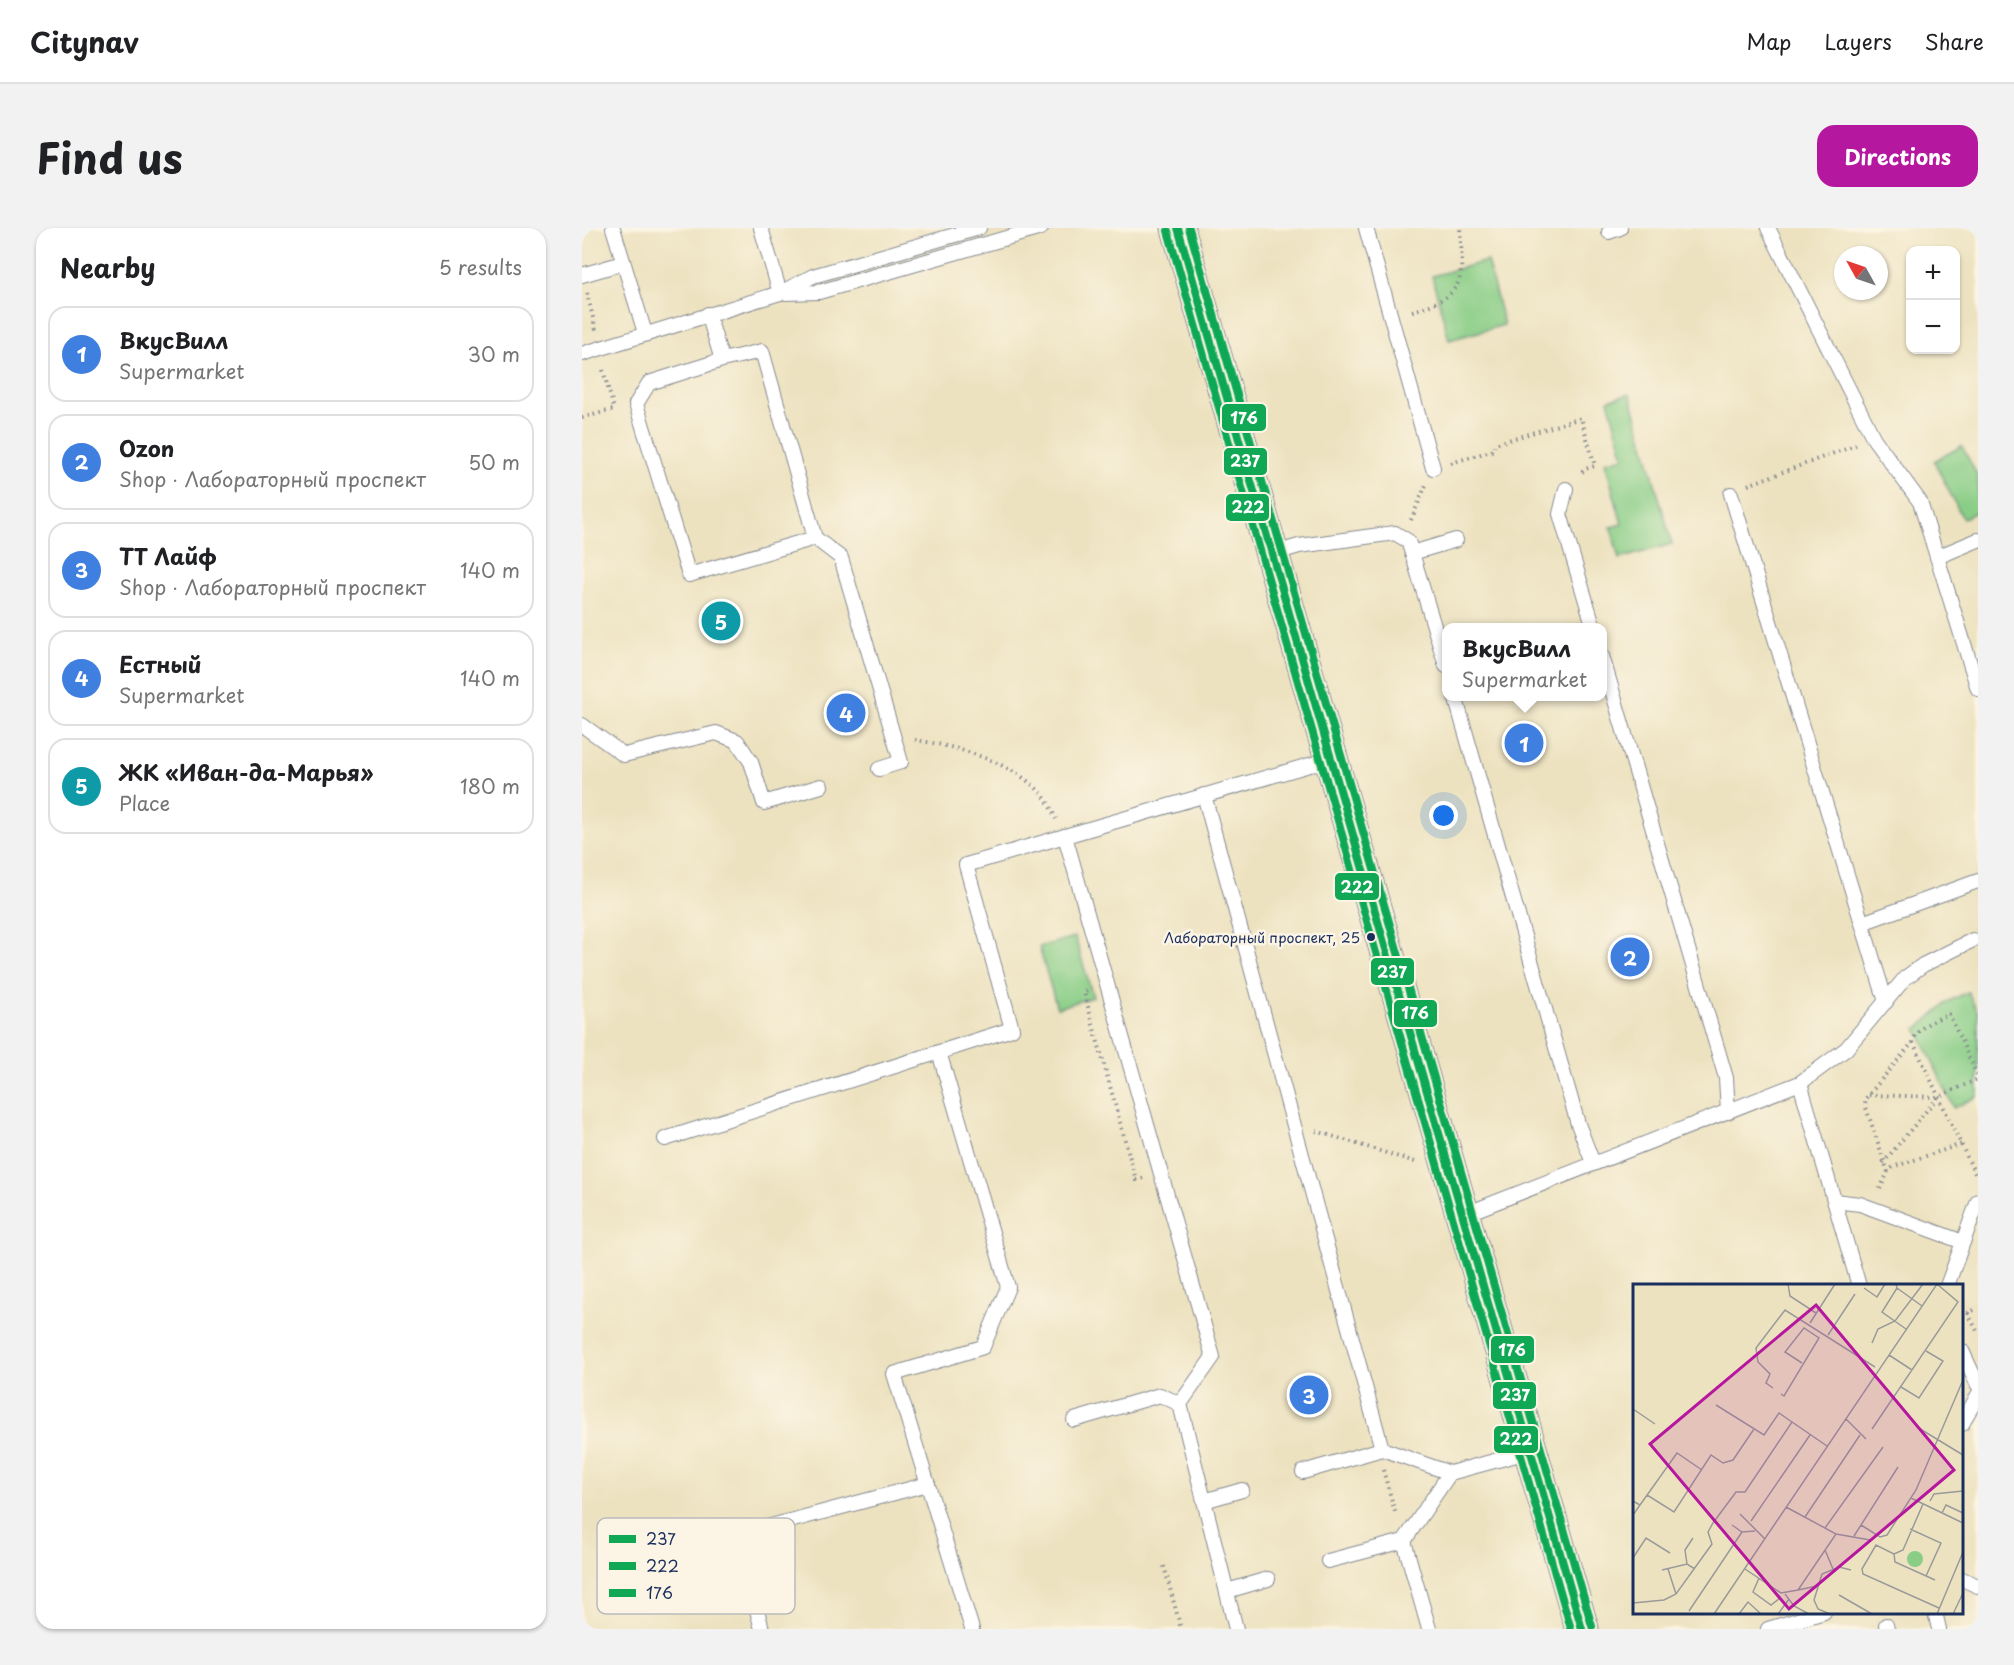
<!DOCTYPE html>
<meta charset="utf-8">
<style>
body{margin:0;font-family:"Playpen Sans",sans-serif;background:#f2f2f2;color:#202124}
.controls{position:absolute;right:18px;top:18px;display:grid;overflow:hidden;border-radius:12px;box-shadow:0 2px 4px #0004}
.controls button{width:54px;height:54px;display:grid;place-items:center;padding:0;border:0;border-bottom:2px solid #e0e0e0;background:#fff;color:#202124;font:30px sans-serif}
.compass{position:absolute;left:1252px;top:18px;width:54px;height:54px;border-radius:50%;background:#fff;box-shadow:0 2px 4px #0004;rotate:310deg}
.you{position:absolute;left:862px;top:588px;width:21px;height:21px;margin:-15px;border:4px solid #fff;border-radius:50%;background:#1a73e8;box-shadow:0 0 0 9px #1a73e833}
.badge{display:grid;place-items:center;width:39px;height:39px;border-radius:50%;background:#b5179e;color:#fff;font-size:20px;font-weight:700}
.pin{position:absolute;translate:-50% -50%;border:3px solid #fff;box-shadow:0 2px 6px #0006}
.popup{position:absolute;left:860px;top:395px;width:165px;height:78px;box-sizing:border-box;display:grid;place-content:center;border-radius:12px;background:#fff;filter:drop-shadow(0 2px 4px #0005);font-size:20px;white-space:nowrap;color:#757577}
.popup b{font-size:22px;color:#202124}
.popup::after{content:'';position:absolute;left:50%;top:100%;margin-left:-12px;border:12px solid transparent;border-top-color:#fff}
.list{margin:0;padding:0;list-style:none}
h2{display:flex;justify-content:space-between;align-items:center;height:78px;margin:0;padding:0 24px;font-size:26px}
h2 small{font-size:20px;font-weight:400;color:#757577}
.list li{display:grid;grid-template-columns:39px 1fr auto;gap:18px;align-items:center;box-sizing:border-box;height:96px;margin:0 12px 12px;padding:0 12px;border:2px solid #e0e0e0;border-radius:18px}
.list b{display:block;font-size:22px;white-space:nowrap}
.list p{margin:0;font-size:20px;white-space:nowrap;color:#757577}
.list em{font-size:20px;font-style:normal;color:#757577}
.map{position:relative;flex:none;width:1396px;height:1401px;overflow:hidden;border-radius:18px}
header{display:flex;align-items:center;gap:36px;box-sizing:border-box;height:84px;padding:0 30px;background:#fff;border-bottom:2px solid #e0e0e0}
header strong{font-size:28px}
nav{display:flex;gap:33px;margin-inline-start:auto;font-size:21px}
.intro{display:flex;align-items:center;justify-content:space-between;box-sizing:border-box;height:144px;padding:0 36px}
h1{margin:0;font-size:42px}
.button{padding:15px 27px;border-radius:18px;background:#b5179e;color:#fff;font-size:21px;font-weight:700}
main{display:flex;gap:36px;padding:0 36px}
aside{flex:1;background:#fff;border-radius:18px;box-shadow:0 2px 4px #0004}
.map>svg:first-child{display:block}
</style>
<header>
<strong>Citynav</strong>
<nav><a>Map</a><a>Layers</a><a>Share</a></nav>
</header>
<div class="intro"><h1>Find us</h1><a class="button">Directions</a></div>
<main>
<aside>
<h2>Nearby<small>5 results</small></h2>
<ul class="list">
<li><span class="badge" style="background:#3f7fe0">1</span><div><b>ВкусВилл</b><p>Supermarket</p></div><em>30 m</em></li>
<li><span class="badge" style="background:#3f7fe0">2</span><div><b>Ozon</b><p>Shop · Лабораторный проспект</p></div><em>50 m</em></li>
<li><span class="badge" style="background:#3f7fe0">3</span><div><b>ТТ Лайф</b><p>Shop · Лабораторный проспект</p></div><em>140 m</em></li>
<li><span class="badge" style="background:#3f7fe0">4</span><div><b>Естный</b><p>Supermarket</p></div><em>140 m</em></li>
<li><span class="badge" style="background:#0f9aa8">5</span><div><b>ЖК «Иван-да-Марья»</b><p>Place</p></div><em>180 m</em></li>
</ul>
</aside>
<div class="map">
<svg width="1396" height="1401" viewBox="0 0 1396 1401">
<rect width="100%" height="100%" fill="#fcf5e5"/>
<filter id="ink" filterUnits="userSpaceOnUse"><feTurbulence type="fractalNoise" baseFrequency=".0167" numOctaves="2"/><feDisplacementMap in="SourceGraphic" scale="12" xChannelSelector="R" yChannelSelector="G"/><feConvolveMatrix kernelMatrix="1 2 1 2 8 2 1 2 1" color-interpolation-filters="sRGB"/></filter>
<filter id="wash" filterUnits="userSpaceOnUse"><feTurbulence type="fractalNoise" baseFrequency=".008" numOctaves="4" result="noise"/><feDisplacementMap in="SourceGraphic" scale="24" xChannelSelector="R" yChannelSelector="G"/><feGaussianBlur stdDeviation="1.35" result="paint"/><feColorMatrix in="noise" values="0 0 0 0 0 0 0 0 0 0 0 0 0 0 0 0 0 1.4 0 .05"/><feComposite in="paint" operator="in"/></filter>
<g filter="url(#wash)">
<rect width="100%" height="100%" fill="#ede2c0"/>
<g fill="#89cd86" stroke="#527e72" stroke-width="1.5">
<polygon points="905,33 922,97 867,112 850,48"/>
<polygon points="1048,166 1090,316 1037,331 1029,299 1040,296 1023,234 1042,229 1026,172"/>
<polygon points="1380,218 1396,249 1396,283 1381,291 1352,233"/>
<polygon points="493,709 511,769 475,780 457,719"/>
<polygon points="1386,764 1396,785 1396,868 1372,880 1335,801 1367,773"/>
</g>
</g>
<g filter="url(#ink)">
<g fill="none" stroke-linecap="round" stroke-linejoin="round">
<g stroke="#84888f" stroke-width="16">
<g id="lane">
<polyline points="31,0 63,105"/>
<polyline points="179,0 198,65"/>
<polyline points="784,0 851,240"/>
<polyline points="1186,0 1292,211 1338,274 1396,461"/>
<polyline points="1027,4 1038,0"/>
<polyline points="0,47 41,35"/>
<polyline points="203,65 237,64 459,0"/>
<polyline points="126,86 140,132"/>
<polyline points="0,126 198,65 231,48 397,0"/>
<polyline points="984,261 978,286 1012,400"/>
<polyline points="1149,266 1304,774"/>
<polyline points="233,310 107,347 54,176 67,155 140,132 180,123 233,310 259,330 319,534 297,541"/>
<polyline points="830,325 864,438"/>
<polyline points="690,326 717,318 813,305 826,313 830,325 874,312"/>
<polyline points="1355,329 1396,312"/>
<polyline points="1020,428 1144,850 1146,884"/>
<polyline points="873,468 996,896 1011,935"/>
<polyline points="0,497 42,527 134,505 155,513 169,534 182,575 239,558"/>
<polyline points="622,567 800,1221"/>
<polyline points="1280,695 1396,653"/>
<polyline points="357,824 426,1059 401,1119 312,1146 390,1401"/>
<polyline points="1218,855 1264,821 1323,750 1341,737 1391,712"/>
<polyline points="83,911 430,801 384,637 483,608"/>
<polyline points="1252,973 1278,976 1381,1014"/>
<polyline points="881,987 1218,855 1277,1058"/>
<polyline points="1365,1058 1396,973"/>
<polyline points="1380,1123 1396,1157"/>
<polyline points="492,1192 578,1167 598,1176"/>
<polyline points="1380,1196 1396,1167"/>
<polyline points="721,1244 800,1221 868,1245 949,1223"/>
<polyline points="622,1273 660,1262"/>
<polyline points="822,1313 847,1401"/>
<polyline points="746,1333 822,1313 868,1245"/>
<polyline points="1380,1351 1396,1358"/>
<polyline points="645,1363 686,1351"/>
<polyline points="1353,1384 1357,1401"/>
<polyline points="1304,1397 1305,1401"/>
<polyline points="180,1401 155,1307 346,1256"/>
<polyline points="654,1401 598,1176 631,1129 483,608 748,531"/>
<polyline points="1186,1401 1242,1384"/>
</g>
</g>
<g stroke="#84888f" stroke-width="35">
<polyline id="secondary" points="596,0 1000,1401"/>
</g>
<g stroke="#84888f" stroke-width="4" stroke-dasharray="1.5 4.5" stroke-linecap="butt">
<polyline points="5,65 14,102"/>
<path d="M830,83C885,67 881,53 878,0"/>
<polyline points="21,142 32,181"/>
<polyline points="0,190 33,181"/>
<polyline points="869,235 912,222 913,216 999,190 1013,238 1003,241 997,247"/>
<polyline points="1166,257 1274,217"/>
<polyline points="829,292 844,257"/>
<path d="M333,512C374,518 431,534 460,566C466,573 470,583 474,591"/>
<polyline points="505,763 502,764 554,952 561,950"/>
<polyline points="1331,814 1393,946"/>
<polyline points="1287,867 1355,869"/>
<polyline points="734,903 833,934"/>
<polyline points="1301,935 1356,869 1396,851"/>
<path d="M1306,944L1283,877L1284,870L1331,814C1335,798 1353,792 1367,786L1396,849"/>
<polyline points="1298,961 1306,944 1311,939 1380,916"/>
<polyline points="1386,1085 1396,1105"/>
<polyline points="1380,1088 1396,1080"/>
<polyline points="801,1242 814,1287"/>
<polyline points="582,1338 599,1401"/>
</g>
<use href="#lane" stroke="#fff" stroke-width="14"/>
<use href="#secondary" stroke="#fbe5cf" stroke-width="33"/>
<g stroke="#fcf5e5" stroke-width="12">
<polyline id="bus-1" points="596,0 1000,1401"/>
</g>
<g stroke="#fcf5e5" stroke-width="12">
<polyline id="bus-2" points="586,3 989,1401"/>
</g>
<g stroke="#fcf5e5" stroke-width="12">
<polyline id="bus-3" points="607,0 1010,1398"/>
</g>
<use href="#bus-1" stroke="#10a855" stroke-width="8"/>
<use href="#bus-2" stroke="#10a855" stroke-width="8"/>
<use href="#bus-3" stroke="#10a855" stroke-width="8"/>
</g>
</g>
<circle fill="#1b2f5e" stroke="#fcf5e5" stroke-width="2" cx="789" cy="709" r="5"/>
<g text-anchor="middle" stroke-width="5" stroke-linejoin="round" paint-order="stroke">
<g font-size="14" fill="#1b2f5e" stroke="#fcf5e5" text-anchor="end">
<text x="778" y="715">Лабораторный проспект, 25</text>
</g>
</g>
<g transform="translate(1051 1056)">
<rect width="330" height="330" fill="#ede2c0"/>
<path d="M274 275a8 8 0 1 1 16 0a8 8 0 1 1-16 0Z" fill="#89cd86"/>
<path fill="none" stroke="#999a99" stroke-width="1.5" d="M155,0L157,12L183,29M263,0L264,4L249,28L273,45M231,4L244,13L252,0M264,4L289,22M177,39L202,0M195,51L222,10M239,59L245,45L262,37L290,0M256,71L279,86M268,103L286,114L310,77L293,67M140,104L133,99L137,90L125,78L123,64L152,26L242,83M148,110L151,112L186,54L171,44L152,68L169,79M83,121L131,151L146,129L159,138M0,125L22,140M213,135L233,155M284,143L330,171M14,211L41,228L78,171L90,179L100,176L121,145M278,214L330,239M0,217L7,221L0,231M297,217L301,210L330,207M7,221L44,169L69,186M309,229L313,221L330,229M107,230L132,255M172,233L227,151M118,237L177,151M99,241L109,248L122,247M228,241L247,253L254,251L283,206L330,96M192,244L250,163M277,245L308,259L293,292M203,250L237,256M221,252L265,183M192,266L200,285M261,270L270,266L290,220M0,274L13,254L37,269M54,280L52,266L60,254M35,285L43,310M112,285L148,309L165,306L203,250L153,223M29,286L54,280L62,285M126,294L120,308L138,321L147,314M302,296L262,278L261,270L243,261L229,285L230,290L306,324M165,306L184,302M152,310L161,322L176,330M206,311L239,330M0,319L31,316L43,310L79,260L75,248L80,239L103,208H112L159,138L194,162M56,327L109,248M81,330L304,0L325,18L239,145M106,330L115,318L128,330M145,330L156,315M197,330L185,325L181,316L189,290L206,283L218,286M304,330L330,268M320,330L330,309"/>
<path fill="#b5179e" fill-opacity="0.15" stroke="#b5179e" stroke-width="3" d="M183,21L321,186L156,325L17,160Z"/>
<rect width="330" height="330" fill="none" stroke="#1b2f5e" stroke-width="3"/>
</g>
<rect x="15" y="1290" width="198" height="96" rx="9" fill="#fcf5e5" stroke="#b8babc" stroke-width="1.5"/>
<rect x="27" y="1307" width="27" height="8" fill="#10a855"/>
<rect x="27" y="1334" width="27" height="8" fill="#10a855"/>
<rect x="27" y="1361" width="27" height="8" fill="#10a855"/>
<g font-size="16" fill="#1b2f5e">
<text x="64" y="1317">237</text>
<text x="64" y="1344">222</text>
<text x="64" y="1371">176</text>
</g>
<g stroke="#fcf5e5" stroke-width="2">
<rect x="639" y="175" width="46" height="29" rx="6" fill="#10a855"/>
<rect x="641" y="219" width="45" height="29" rx="6" fill="#10a855"/>
<rect x="643" y="265" width="45" height="29" rx="6" fill="#10a855"/>
<rect x="752" y="644" width="46" height="29" rx="6" fill="#10a855"/>
<rect x="788" y="729" width="45" height="29" rx="6" fill="#10a855"/>
<rect x="811" y="771" width="45" height="29" rx="6" fill="#10a855"/>
<rect x="908" y="1107" width="45" height="29" rx="6" fill="#10a855"/>
<rect x="910" y="1153" width="45" height="29" rx="6" fill="#10a855"/>
<rect x="911" y="1197" width="46" height="29" rx="6" fill="#10a855"/>
</g>
<g font-size="16" text-anchor="middle" font-weight="bold" fill="#fff">
<text x="662" y="196">176</text>
<text x="663" y="239">237</text>
<text x="666" y="285">222</text>
<text x="775" y="665">222</text>
<text x="810" y="750">237</text>
<text x="833" y="791">176</text>
<text x="930" y="1128">176</text>
<text x="933" y="1173">237</text>
<text x="934" y="1217">222</text>
</g>
</svg>
<div class="controls">
<button>+</button>
<button>−</button>
</div>
<svg class="compass" viewBox="-18 -18 36 36"><path d="M0-13l5 13h-10z" fill="#e53935"/><path d="M0 13l5-13h-10z" fill="#757577"/></svg>
<div class="you"></div>
<div class="pin badge" style="left:942px;top:515px;background:#3f7fe0">1</div>
<div class="popup"><b>ВкусВилл</b>Supermarket</div>
<div class="pin badge" style="left:1048px;top:729px;background:#3f7fe0">2</div>
<div class="pin badge" style="left:727px;top:1167px;background:#3f7fe0">3</div>
<div class="pin badge" style="left:264px;top:485px;background:#3f7fe0">4</div>
<div class="pin badge" style="left:139px;top:393px;background:#0f9aa8">5</div>
</div>
</main>
